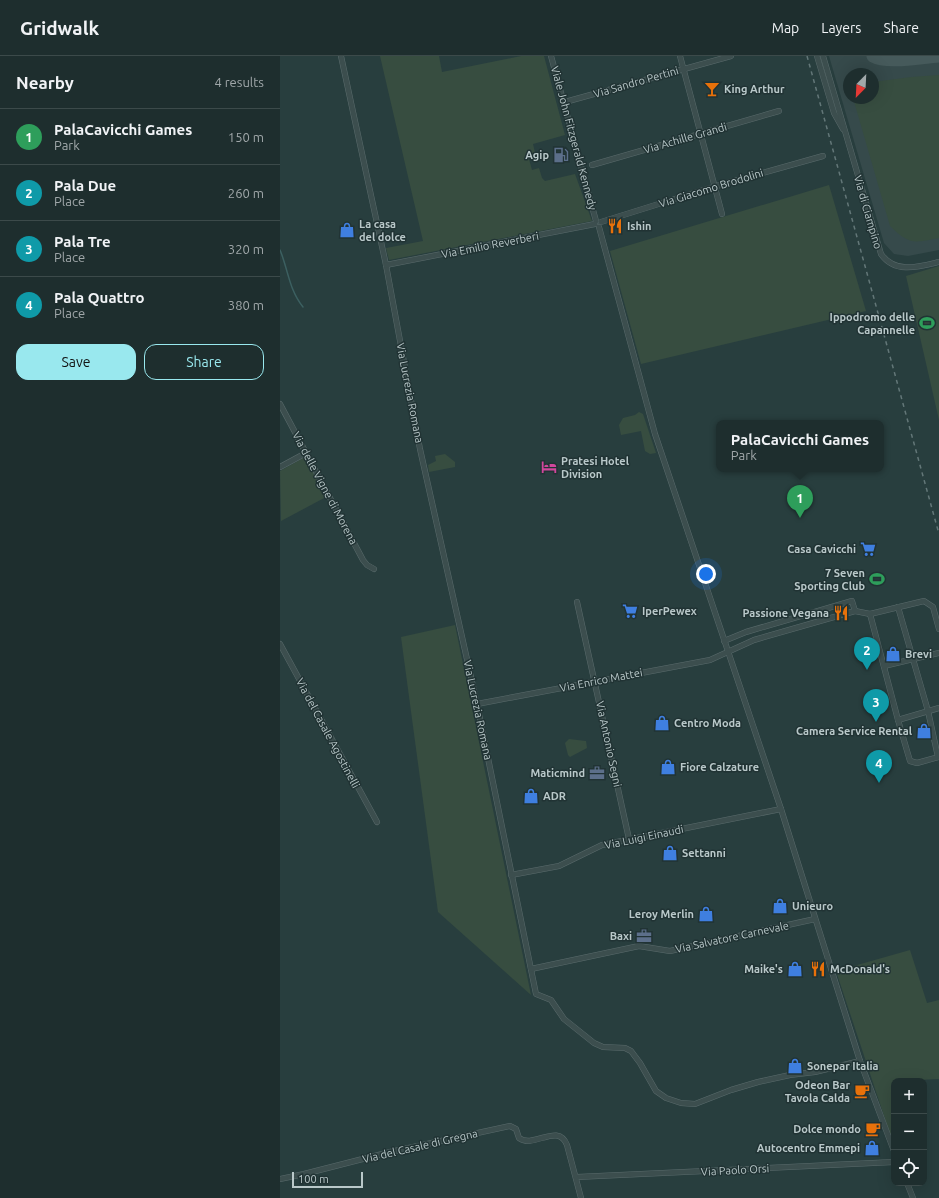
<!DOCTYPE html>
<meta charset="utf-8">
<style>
body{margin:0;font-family:Ubuntu,sans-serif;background:#2b3a3a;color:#f1f3f6}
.controls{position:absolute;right:12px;bottom:12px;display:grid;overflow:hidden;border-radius:8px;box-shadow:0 4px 16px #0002}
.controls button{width:36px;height:36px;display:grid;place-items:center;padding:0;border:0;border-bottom:1px solid #3c4a4a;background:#1e2e2e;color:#f1f3f6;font:20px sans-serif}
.compass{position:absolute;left:563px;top:12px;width:36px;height:36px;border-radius:50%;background:#1e2e2e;box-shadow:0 4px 16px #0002;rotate:204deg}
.scale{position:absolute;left:12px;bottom:10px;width:71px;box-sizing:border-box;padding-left:4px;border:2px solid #b9c8c9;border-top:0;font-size:11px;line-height:14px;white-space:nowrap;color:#b9c8c9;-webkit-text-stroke:3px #213334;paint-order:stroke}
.you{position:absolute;left:426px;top:518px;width:14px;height:14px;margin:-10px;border:3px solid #fff;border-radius:50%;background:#1a73e8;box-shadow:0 0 0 6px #1a73e833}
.badge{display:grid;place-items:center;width:26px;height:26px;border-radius:50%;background:#99e8ee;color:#fff;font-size:13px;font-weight:700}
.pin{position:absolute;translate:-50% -33px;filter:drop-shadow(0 1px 2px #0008)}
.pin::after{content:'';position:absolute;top:21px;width:14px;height:12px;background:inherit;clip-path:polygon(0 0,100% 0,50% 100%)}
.popup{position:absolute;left:436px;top:364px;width:168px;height:52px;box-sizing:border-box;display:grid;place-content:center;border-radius:8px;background:#1e2e2e;filter:drop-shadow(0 1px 3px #0005);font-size:13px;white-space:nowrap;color:#a1a8aa}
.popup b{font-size:15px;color:#f1f3f6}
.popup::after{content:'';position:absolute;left:50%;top:100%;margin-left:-8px;border:8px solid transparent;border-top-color:#1e2e2e}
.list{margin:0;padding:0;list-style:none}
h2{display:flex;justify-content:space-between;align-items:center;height:52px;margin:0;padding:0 16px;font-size:17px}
h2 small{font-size:13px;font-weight:400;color:#a1a8aa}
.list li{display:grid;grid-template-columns:26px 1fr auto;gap:12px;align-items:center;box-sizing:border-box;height:56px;padding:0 16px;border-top:1px solid #3c4a4a}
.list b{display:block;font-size:15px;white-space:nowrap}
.list p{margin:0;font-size:13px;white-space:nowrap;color:#a1a8aa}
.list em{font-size:13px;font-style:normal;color:#a1a8aa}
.actions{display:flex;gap:8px;padding:12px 16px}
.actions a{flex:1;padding:9px 0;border:1px solid #99e8ee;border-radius:12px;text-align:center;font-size:14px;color:#99e8ee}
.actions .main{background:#99e8ee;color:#111}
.icon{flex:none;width:22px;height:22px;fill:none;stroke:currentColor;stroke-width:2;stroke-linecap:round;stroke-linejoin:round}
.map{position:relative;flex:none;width:659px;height:1142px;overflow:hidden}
header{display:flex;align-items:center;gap:24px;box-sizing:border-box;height:56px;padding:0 20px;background:#1e2e2e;border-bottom:1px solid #3c4a4a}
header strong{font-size:19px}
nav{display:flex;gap:22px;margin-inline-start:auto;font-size:14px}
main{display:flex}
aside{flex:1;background:#1e2e2e}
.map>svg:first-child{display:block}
</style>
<header>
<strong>Gridwalk</strong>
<nav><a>Map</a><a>Layers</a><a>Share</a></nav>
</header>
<main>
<aside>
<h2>Nearby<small>4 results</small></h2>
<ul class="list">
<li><span class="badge" style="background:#2e9e5b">1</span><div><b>PalaCavicchi Games</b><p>Park</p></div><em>150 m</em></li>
<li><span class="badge" style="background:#0f9aa8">2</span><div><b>Pala Due</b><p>Place</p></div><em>260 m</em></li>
<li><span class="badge" style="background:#0f9aa8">3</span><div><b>Pala Tre</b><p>Place</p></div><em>320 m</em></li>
<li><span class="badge" style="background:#0f9aa8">4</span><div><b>Pala Quattro</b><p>Place</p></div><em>380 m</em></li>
</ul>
<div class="actions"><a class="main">Save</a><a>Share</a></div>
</aside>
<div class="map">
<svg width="659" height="1142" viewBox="0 0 659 1142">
<rect width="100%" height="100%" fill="#283e3e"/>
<path fill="#364a4b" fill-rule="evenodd" d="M549,0H659V194L628,200L614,198L604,187ZM569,18H593V42H569Z"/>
<g fill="#374d40">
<polygon points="100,0 159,0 162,16 241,0 264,0 285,79 253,88 256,101 249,103 252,114 259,112 262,122 265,125 295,118 312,165 109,204 106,192 143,185"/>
<path d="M659,19V182C634,187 629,189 610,170L573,42H593V26L631,21Z"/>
<polygon points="549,129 586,255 361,308 330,195"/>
<polygon points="659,210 659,364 626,220"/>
<polygon points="359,356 363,358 376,397 370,398 365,395 361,375 341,379 339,369 343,362 355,359"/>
<polygon points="165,398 175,406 175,411 149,416 148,409 156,405 155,400"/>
<polygon points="25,401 46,441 1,465 0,415"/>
<polygon points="175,569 251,939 158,856 121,581"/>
<polygon points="289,683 306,685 307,692 290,701 288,699 285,687"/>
<polygon points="630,894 647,947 659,944 659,1023 614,1025 614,1080 611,1081 556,915"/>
</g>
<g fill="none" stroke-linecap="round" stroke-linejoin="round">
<path stroke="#3c6061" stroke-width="1.5" d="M0,194C8,213 9,234 23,251"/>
<path stroke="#465a5b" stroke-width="13" d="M593,0C607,8 642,1 659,0"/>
<g stroke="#5a6b6c" stroke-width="6">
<g id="minor">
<polyline points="61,0 106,209 140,393 197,648 256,938 271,944 284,963 314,987 323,991 345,992 351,995 360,1007 376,1035 386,1042 401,1047 415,1048 451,1034 478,1026 510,1019 535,1016 580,1005"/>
<polyline points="271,0 316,165"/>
<polyline points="400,0 442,158"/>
<polyline points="537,0 554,57 563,73"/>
<path d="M543,0L601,198C615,218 638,211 659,206"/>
<polyline points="285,46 451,0"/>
<polyline points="312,109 499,55"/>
<polyline points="321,166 433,131 543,100"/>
<polyline points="319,171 375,378 501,753 580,1005 614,1095"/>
<polyline points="106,209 315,168"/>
<polyline points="0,348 83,504 87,509 94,513"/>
<polyline points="0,411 26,397"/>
<polyline points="297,546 349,783"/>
<polyline points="618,551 648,655 658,701"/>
<polyline points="590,558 618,664 659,652"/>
<polyline points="444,585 466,576 572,545 575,555"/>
<polyline points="0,588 97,766"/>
<polyline points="604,610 659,597"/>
<polyline points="197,648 430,604 474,584 575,555 590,558 644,545 653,551 659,573"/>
<polyline points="618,664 630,705 637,707 659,701"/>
<polyline points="231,819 279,810 322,789 501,753"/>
<polyline points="251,913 359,890 390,895 535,863"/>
<polyline points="297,1121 614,1106"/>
<path d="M0,1123L24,1118L110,1096L230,1070L236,1073L239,1082C254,1093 278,1066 287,1089L301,1142"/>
<polyline points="627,1127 633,1142"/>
</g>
</g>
<use href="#minor" stroke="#3c4e4e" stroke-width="5"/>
<polyline stroke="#637778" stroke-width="1.5" stroke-dasharray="4 4" stroke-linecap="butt" points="527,0 659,478"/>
</g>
<defs>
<g id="bar-bare" transform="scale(1.2)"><path d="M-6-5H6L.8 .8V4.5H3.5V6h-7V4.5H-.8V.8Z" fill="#e8710a" stroke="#213334" stroke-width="2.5" paint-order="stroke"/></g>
<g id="fuel-bare" transform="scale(1.2)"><path d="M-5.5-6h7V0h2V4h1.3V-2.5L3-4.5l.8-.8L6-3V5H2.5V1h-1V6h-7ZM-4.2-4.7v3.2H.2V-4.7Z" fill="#5c6f8a" stroke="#213334" stroke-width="2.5" paint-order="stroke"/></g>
<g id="restaurant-bare" transform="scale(1.2)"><path d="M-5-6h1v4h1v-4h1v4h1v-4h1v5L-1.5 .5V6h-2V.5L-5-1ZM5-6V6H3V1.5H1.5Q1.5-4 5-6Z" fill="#e8710a" stroke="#213334" stroke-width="2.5" paint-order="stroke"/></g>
<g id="shop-bare" transform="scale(1.2)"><path d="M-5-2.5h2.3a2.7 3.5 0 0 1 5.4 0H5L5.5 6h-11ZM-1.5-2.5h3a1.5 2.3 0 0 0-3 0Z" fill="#3f7fe0" stroke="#213334" stroke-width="2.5" paint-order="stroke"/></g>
<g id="stadium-bare" transform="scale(1.2)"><path d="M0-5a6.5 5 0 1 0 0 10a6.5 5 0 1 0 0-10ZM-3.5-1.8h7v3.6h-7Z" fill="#2e9e5b" stroke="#213334" stroke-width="2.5" paint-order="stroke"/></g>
<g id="hotel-bare" transform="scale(1.2)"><path d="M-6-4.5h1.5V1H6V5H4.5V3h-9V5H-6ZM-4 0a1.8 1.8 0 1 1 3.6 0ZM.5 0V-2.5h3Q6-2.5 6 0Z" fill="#d1479c" stroke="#213334" stroke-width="2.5" paint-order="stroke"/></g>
<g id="supermarket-bare" transform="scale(1.2)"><path d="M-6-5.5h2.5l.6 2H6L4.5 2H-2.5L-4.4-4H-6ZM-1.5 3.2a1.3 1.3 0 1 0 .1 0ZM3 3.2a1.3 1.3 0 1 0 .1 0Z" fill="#3f7fe0" stroke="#213334" stroke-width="2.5" paint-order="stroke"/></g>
<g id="office-bare" transform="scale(1.2)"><path d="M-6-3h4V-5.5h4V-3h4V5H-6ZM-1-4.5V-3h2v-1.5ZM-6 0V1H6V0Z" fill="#5c6f8a" stroke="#213334" stroke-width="2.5" paint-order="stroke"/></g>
<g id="cafe-bare" transform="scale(1.2)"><path d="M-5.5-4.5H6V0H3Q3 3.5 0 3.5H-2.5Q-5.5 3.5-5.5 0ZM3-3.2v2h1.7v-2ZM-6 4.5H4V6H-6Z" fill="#e8710a" stroke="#213334" stroke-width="2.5" paint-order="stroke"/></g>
</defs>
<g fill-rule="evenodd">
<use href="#bar-bare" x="432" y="33"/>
<use href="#fuel-bare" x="281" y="99"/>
<use href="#restaurant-bare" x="335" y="170"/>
<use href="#shop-bare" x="67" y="174"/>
<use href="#stadium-bare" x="647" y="267"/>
<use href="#hotel-bare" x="269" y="411"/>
<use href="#supermarket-bare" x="588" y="493"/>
<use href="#stadium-bare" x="597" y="523"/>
<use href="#supermarket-bare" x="350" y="555"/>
<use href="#restaurant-bare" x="561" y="557"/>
<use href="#shop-bare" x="613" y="598"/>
<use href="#shop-bare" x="382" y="667"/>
<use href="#shop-bare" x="644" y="675"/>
<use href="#shop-bare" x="388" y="711"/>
<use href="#office-bare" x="317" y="717"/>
<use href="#shop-bare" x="251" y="740"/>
<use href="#shop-bare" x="390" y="797"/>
<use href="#shop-bare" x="500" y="850"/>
<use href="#shop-bare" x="426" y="858"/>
<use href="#office-bare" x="364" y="880"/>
<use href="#shop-bare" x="515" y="913"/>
<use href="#restaurant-bare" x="538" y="913"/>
<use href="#shop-bare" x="515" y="1010"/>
<use href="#cafe-bare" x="582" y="1035"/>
<use href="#cafe-bare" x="593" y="1073"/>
<use href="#shop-bare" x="592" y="1092"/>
</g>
<g text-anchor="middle" stroke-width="3" stroke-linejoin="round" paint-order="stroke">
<g font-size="11" fill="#b9c8c9" stroke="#213334">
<text transform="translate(356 26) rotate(-16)" y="4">Via Sandro Pertini</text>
<text transform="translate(294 82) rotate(75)" y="4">Viale John Fitzgerald Kennedy</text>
<text transform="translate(405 82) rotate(-16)" y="4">Via Achille Grandi</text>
<text transform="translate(431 132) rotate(-17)" y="4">Via Giacomo Brodolini</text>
<text transform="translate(588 156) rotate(74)" y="4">Via di Ciampino</text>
<text transform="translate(210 189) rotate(-11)" y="4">Via Emilio Reverberi</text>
<text transform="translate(130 337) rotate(79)" y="4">Via Lucrezia Romana</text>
<text transform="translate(45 432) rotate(62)" y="4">Via delle Vigne di Morena</text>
<text transform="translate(321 624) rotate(-11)" y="4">Via Enrico Mattei</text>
<text transform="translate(198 654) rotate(78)" y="4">Via Lucrezia Romana</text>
<text transform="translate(48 677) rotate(62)" y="4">Via del Casale Agostinelli</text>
<text transform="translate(329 688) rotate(78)" y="4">Via Antonio Segni</text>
<text transform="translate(364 781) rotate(-12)" y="4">Via Luigi Einaudi</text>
<text transform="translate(452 881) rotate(-12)" y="4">Via Salvatore Carnevale</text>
<text transform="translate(140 1090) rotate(-13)" y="4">Via del Casale di Gregna</text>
<text transform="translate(455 1114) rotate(-3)" y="4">Via Paolo Orsi</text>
</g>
<g font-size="11" font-weight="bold" fill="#b9c8c9" stroke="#213334" text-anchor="start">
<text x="444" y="37">King Arthur</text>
<text x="269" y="103" text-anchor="end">Agip</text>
<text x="79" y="172">La casa<tspan x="79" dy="13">del dolce</tspan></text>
<text x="347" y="174">Ishin</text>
<text x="635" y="265" text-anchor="end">Ippodromo delle<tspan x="635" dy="13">Capannelle</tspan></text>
<text x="281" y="409">Pratesi Hotel<tspan x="281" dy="13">Division</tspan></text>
<text x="576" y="497" text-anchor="end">Casa Cavicchi</text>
<text x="585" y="521" text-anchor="end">7 Seven<tspan x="585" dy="13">Sporting Club</tspan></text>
<text x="362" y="559">IperPewex</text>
<text x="549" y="561" text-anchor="end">Passione Vegana</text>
<text x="625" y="602">Brevi</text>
<text x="394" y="671">Centro Moda</text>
<text x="632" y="679" text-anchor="end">Camera Service Rental</text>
<text x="400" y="715">Fiore Calzature</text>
<text x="305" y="721" text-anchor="end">Maticmind</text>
<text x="263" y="744">ADR</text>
<text x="402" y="801">Settanni</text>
<text x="512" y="854">Unieuro</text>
<text x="414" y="862" text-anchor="end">Leroy Merlin</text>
<text x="352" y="884" text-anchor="end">Baxi</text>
<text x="503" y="917" text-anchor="end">Maike's</text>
<text x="550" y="917">McDonald's</text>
<text x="527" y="1014">Sonepar Italia</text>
<text x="570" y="1033" text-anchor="end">Odeon Bar<tspan x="570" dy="13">Tavola Calda</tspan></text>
<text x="581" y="1077" text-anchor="end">Dolce mondo</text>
<text x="580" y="1096" text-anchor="end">Autocentro Emmepi</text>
</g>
</g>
</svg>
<div class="controls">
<button>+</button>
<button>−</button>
<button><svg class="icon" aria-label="locate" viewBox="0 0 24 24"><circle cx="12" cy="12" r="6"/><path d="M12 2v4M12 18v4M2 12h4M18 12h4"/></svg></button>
</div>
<svg class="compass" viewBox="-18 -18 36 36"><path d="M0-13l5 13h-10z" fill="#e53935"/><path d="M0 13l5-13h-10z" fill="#a1a8aa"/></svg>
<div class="scale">100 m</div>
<div class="you"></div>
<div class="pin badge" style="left:520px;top:462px;background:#2e9e5b">1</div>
<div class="popup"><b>PalaCavicchi Games</b>Park</div>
<div class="pin badge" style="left:587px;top:614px;background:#0f9aa8">2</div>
<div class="pin badge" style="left:596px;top:666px;background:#0f9aa8">3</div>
<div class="pin badge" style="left:599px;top:727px;background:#0f9aa8">4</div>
</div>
</main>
